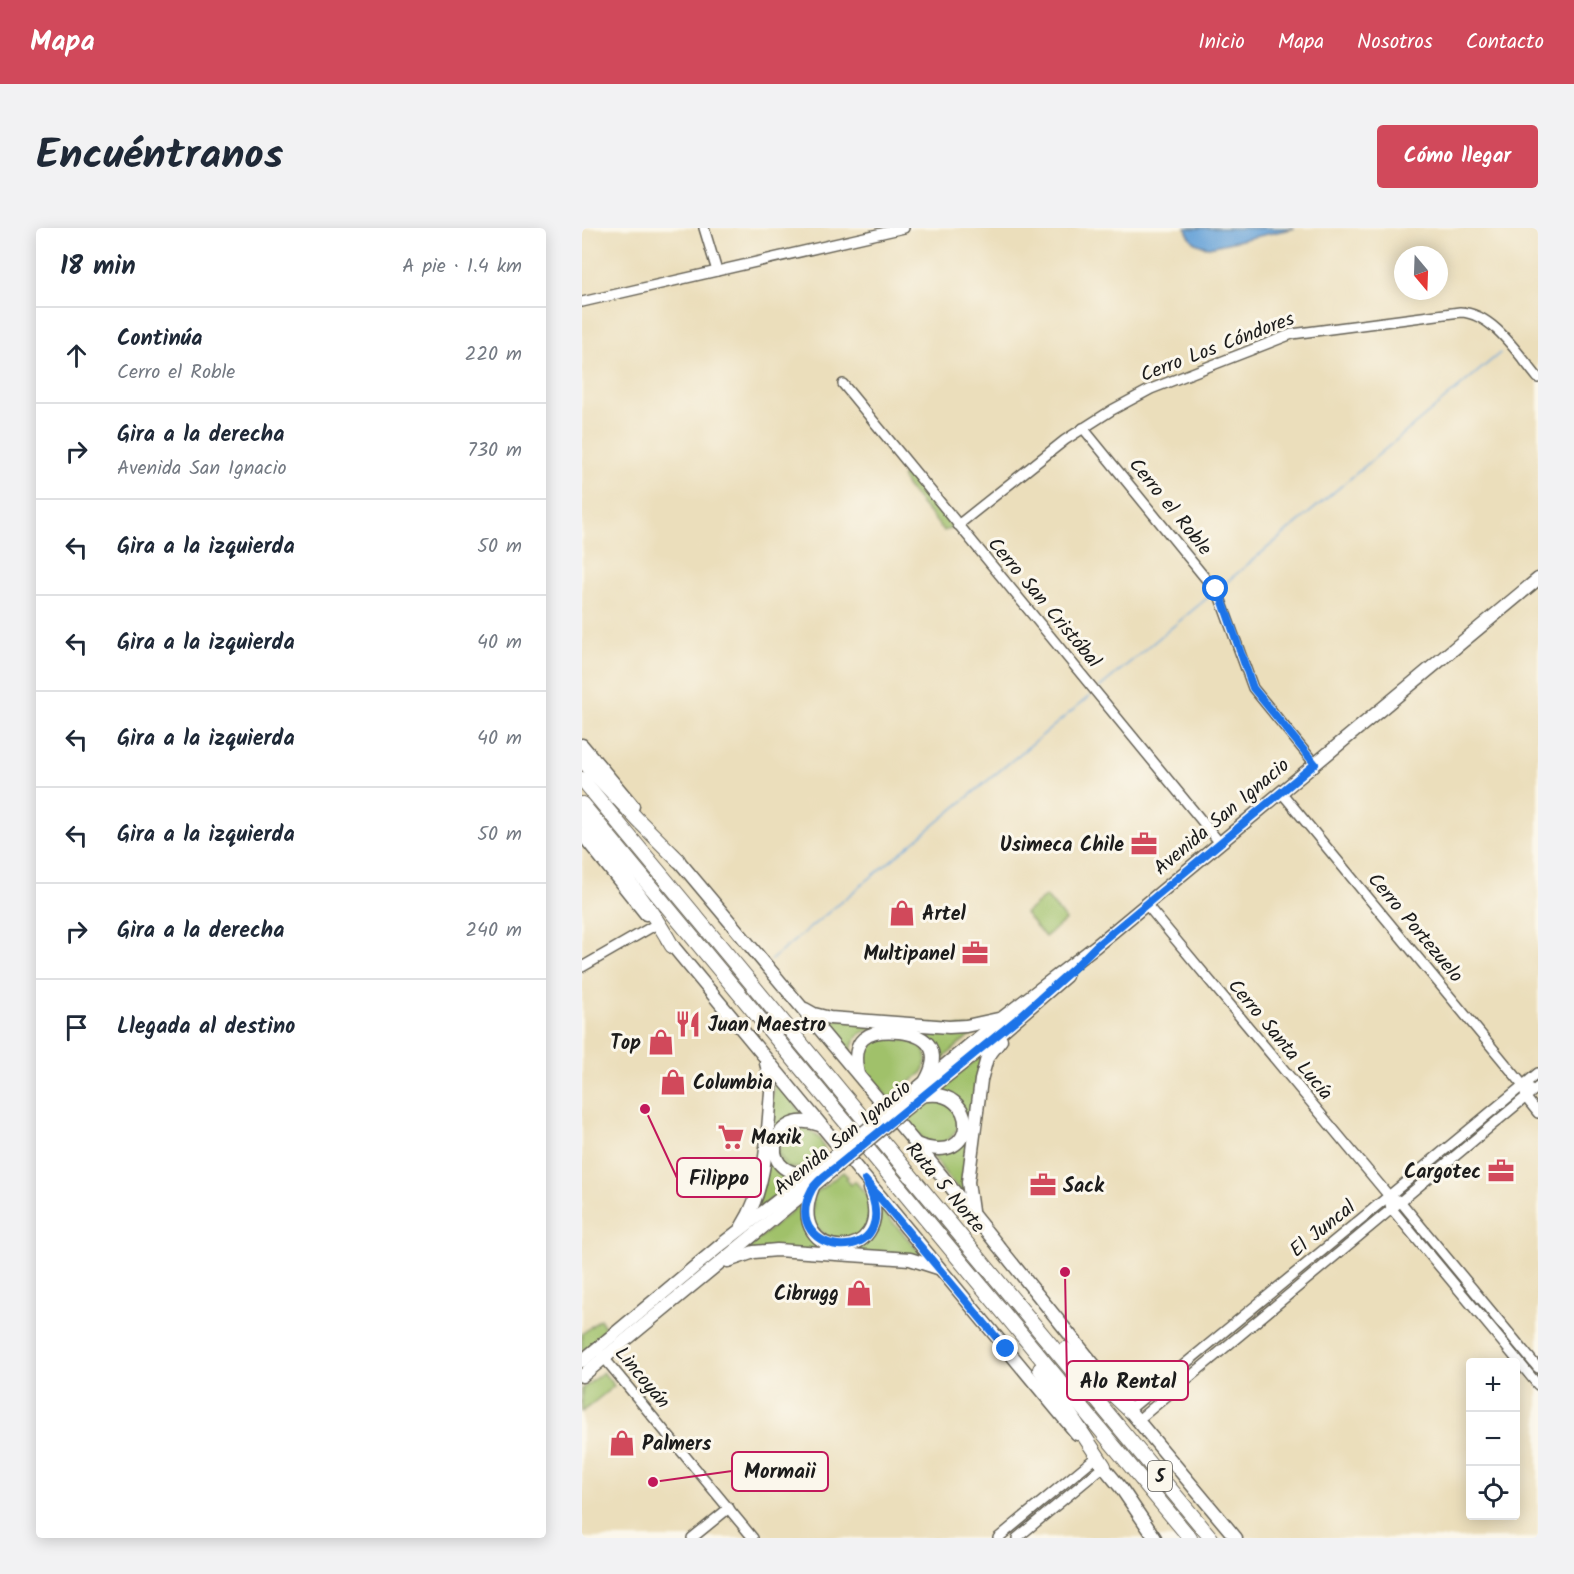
<!DOCTYPE html>
<html lang="es">
<meta charset="utf-8">
<style>
body{margin:0;font-family:Kalam,sans-serif;background:#f2f2f3;color:#1f2937}
.controls{position:absolute;right:18px;bottom:18px;display:grid;overflow:hidden;border-radius:6px;box-shadow:0 3px 15px #0003}
.controls button{width:54px;height:54px;display:grid;place-items:center;padding:0;border:0;border-bottom:2px solid #e0e1e3;background:#fff;color:#1f2937;font:30px sans-serif}
.compass{position:absolute;left:812px;top:18px;width:54px;height:54px;border-radius:50%;background:#fff;box-shadow:0 3px 15px #0003;rotate:161deg}
.stop{position:absolute;width:18px;height:18px;margin:-14px;border:4px solid #1a73e8;border-radius:50%;background:#fff}
.stop.end{background:#1a73e8;border-color:#fff;box-shadow:0 2px 6px #0008}
.list{margin:0;padding:0;list-style:none}
h2{display:flex;justify-content:space-between;align-items:center;height:78px;margin:0;padding:0 24px;font-size:26px}
h2 small{font-size:20px;font-weight:400;color:#747a83}
.list li{display:grid;grid-template-columns:39px 1fr auto;gap:18px;align-items:center;box-sizing:border-box;height:96px;padding:0 24px;border-top:2px solid #e0e1e3}
.list b{display:block;font-size:22px;white-space:nowrap}
.list p{margin:0;font-size:20px;white-space:nowrap;color:#747a83}
.list em{font-size:20px;font-style:normal;color:#747a83}
.icon{flex:none;width:33px;height:33px;fill:none;stroke:currentColor;stroke-width:2;stroke-linecap:round;stroke-linejoin:round}
.map{position:relative;flex:none;width:956px;height:1310px;overflow:hidden;border-radius:6px}
header{display:flex;align-items:center;gap:36px;box-sizing:border-box;height:84px;padding:0 30px;background:#d1495b;color:#fff}
header strong{font-size:28px}
nav{display:flex;gap:33px;margin-inline-start:auto;font-size:21px}
.intro{display:flex;align-items:center;justify-content:space-between;box-sizing:border-box;height:144px;padding:0 36px}
h1{margin:0;font-size:42px}
.button{padding:15px 27px;border-radius:6px;background:#d1495b;color:#fff;font-size:21px;font-weight:700}
main{display:flex;gap:36px;padding:0 36px}
aside{flex:1;background:#fff;border-radius:6px;box-shadow:0 3px 15px #0003}
.map>svg:first-child{display:block}
</style>
<header>
<strong>Mapa</strong>
<nav><a>Inicio</a><a>Mapa</a><a>Nosotros</a><a>Contacto</a></nav>
</header>
<div class="intro"><h1>Encuéntranos</h1><a class="button">Cómo llegar</a></div>
<main>
<aside>
<h2>18 min<small>A pie · 1.4 km</small></h2>
<ul class="list">
<li><svg class="icon" aria-label="ahead" viewBox="0 0 24 24"><path d="M12 20V5M6 11l6-6 6 6"/></svg><div><b>Continúa</b><p>Cerro el Roble</p></div><em>220 m</em></li>
<li><svg class="icon" aria-label="right" viewBox="0 0 24 24"><path d="M7 20v-9h11M14 6l5 5-5 5"/></svg><div><b>Gira a la derecha</b><p>Avenida San Ignacio</p></div><em>730 m</em></li>
<li><svg class="icon" aria-label="left" viewBox="0 0 24 24"><path d="M17 20v-9H6M10 6l-5 5 5 5"/></svg><div><b>Gira a la izquierda</b></div><em>50 m</em></li>
<li><svg class="icon" aria-label="left" viewBox="0 0 24 24"><path d="M17 20v-9H6M10 6l-5 5 5 5"/></svg><div><b>Gira a la izquierda</b></div><em>40 m</em></li>
<li><svg class="icon" aria-label="left" viewBox="0 0 24 24"><path d="M17 20v-9H6M10 6l-5 5 5 5"/></svg><div><b>Gira a la izquierda</b></div><em>40 m</em></li>
<li><svg class="icon" aria-label="left" viewBox="0 0 24 24"><path d="M17 20v-9H6M10 6l-5 5 5 5"/></svg><div><b>Gira a la izquierda</b></div><em>50 m</em></li>
<li><svg class="icon" aria-label="right" viewBox="0 0 24 24"><path d="M7 20v-9h11M14 6l5 5-5 5"/></svg><div><b>Gira a la derecha</b></div><em>240 m</em></li>
<li><svg class="icon" aria-label="arrive" viewBox="0 0 24 24"><path d="M6 21V4h12l-3 4 3 4H6"/></svg><div><b>Llegada al destino</b></div></li>
</ul>
</aside>
<div class="map">
<svg width="956" height="1310" viewBox="0 0 956 1310">
<rect width="100%" height="100%" fill="#fbf7ec"/>
<filter id="ink" filterUnits="userSpaceOnUse"><feTurbulence type="fractalNoise" baseFrequency=".0167" numOctaves="2"/><feDisplacementMap in="SourceGraphic" scale="12" xChannelSelector="R" yChannelSelector="G"/><feConvolveMatrix kernelMatrix="1 2 1 2 8 2 1 2 1" color-interpolation-filters="sRGB"/></filter>
<filter id="wash" filterUnits="userSpaceOnUse"><feTurbulence type="fractalNoise" baseFrequency=".008" numOctaves="4" result="noise"/><feDisplacementMap in="SourceGraphic" scale="24" xChannelSelector="R" yChannelSelector="G"/><feGaussianBlur stdDeviation="1.35" result="paint"/><feColorMatrix in="noise" values="0 0 0 0 0 0 0 0 0 0 0 0 0 0 0 0 0 1.4 0 .05"/><feComposite in="paint" operator="in"/></filter>
<g filter="url(#wash)">
<rect width="100%" height="100%" fill="#ebdebb"/>
<g fill="#a0c16a" stroke="#5e6e43" stroke-width="1.5">
<polygon points="321,246 327,246 371,300 362,303 324,258 320,249"/>
<polygon points="464,668 484,692 463,709 443,685"/>
<path d="M233,789L399,800L381,813L356,835C354,826 353,815 346,808C338,800 325,801 315,800C292,799 271,799 268,828Z"/>
<path d="M304,809L333,814L343,823L345,830L341,844L307,871C298,859 273,840 280,822C281,819 286,814 289,811Z"/>
<polygon points="397,829 401,830 384,968 367,951 349,925 360,926 387,897 355,863"/>
<polygon points="193,848 223,890 190,913 215,950 176,982"/>
<path d="M353,871C360,874 370,877 374,883C385,901 360,925 343,912C336,907 330,897 324,891L345,873Z"/>
<polygon points="224,899 238,911 244,925 224,940 207,940 197,927 199,908 204,902"/>
<polygon points="261,944 266,949 264,951 268,957 273,953 287,970 291,981 280,1009 252,1015 229,994 232,966"/>
<path d="M222,973C217,999 227,1006 247,1020L291,1006L297,993V979L345,1032L161,1024Z"/>
<polygon points="18,1091 26,1104 3,1122 0,1122 0,1106"/>
<polygon points="21,1144 32,1158 0,1184 0,1161"/>
</g>
<path fill="#67a3d8" stroke="#42607a" stroke-width="1.5" d="M604,0H713L627,19C614,18 607,12 604,0Z"/>
<g fill="none" stroke-linecap="round" stroke-linejoin="round">
<g stroke="#67a3d8" stroke-width="1.5">
<polyline points="640,358 918,125"/>
<polyline points="517,460 630,366"/>
<polyline points="189,732 509,467"/>
</g>
</g>
</g>
<g filter="url(#ink)">
<g fill="none" stroke-linecap="round" stroke-linejoin="round">
<g stroke="#646054" stroke-width="12">
<g id="minor">
<polyline points="122,0 135,43"/>
<polyline points="0,74 322,0"/>
<polyline points="261,156 638,615"/>
<polyline points="501,200 637,367 671,460 733,536"/>
<path d="M376,297L483,212L530,182L569,161L710,106L878,84C911,85 936,126 956,150"/>
<polyline points="699,564 941,857 947,859"/>
<polyline points="564,676 807,968 818,973 956,1140"/>
<polyline points="0,739 73,697"/>
<polyline points="943,864 944,870 956,885"/>
<polyline points="808,976 809,980 956,1157"/>
<polyline points="18,1125 171,1310"/>
<polyline points="547,1182 956,845"/>
<polyline points="556,1192 956,859"/>
<polyline points="110,1310 147,1280"/>
<polyline points="416,1310 514,1229"/>
<polyline points="435,1310 522,1238"/>
</g>
</g>
<g stroke="#646054" stroke-width="15">
<g id="major">
<polyline points="0,517 51,578"/>
<polyline points="0,606 64,686"/>
<polyline points="91,626 334,916 530,1159"/>
<polyline points="85,711 495,1206"/>
<polyline points="223,781 232,786 248,790 367,799 384,798 416,791"/>
<path d="M276,846C268,811 285,801 317,804C347,807 360,823 344,852"/>
<polyline points="315,877 420,790 514,718 956,351"/>
<polyline points="321,883 409,813 484,748"/>
<path d="M334,916C400,942 397,856 340,868"/>
<path d="M232,943C176,958 182,877 238,897"/>
<path d="M231,959C199,1038 318,1037 287,961"/>
<polyline points="390,983 386,954 399,852 405,830 419,812"/>
<path d="M160,998C185,960 185,909 189,864V854L184,835"/>
<polyline points="146,1033 172,1024 195,1022 328,1031 356,1040"/>
<polyline points="0,1133 140,1016 248,932"/>
<polyline points="0,1148 254,939"/>
<polyline points="542,1176 654,1310"/>
<polyline points="515,1231 539,1260 573,1310"/>
</g>
</g>
<g stroke="#646054" stroke-width="16">
<g id="highway">
<polyline points="0,532 56,592 96,632"/>
<polyline points="0,551 629,1310"/>
<polyline points="0,576 608,1310"/>
<path d="M0,588C28,633 65,672 90,718"/>
<polyline points="483,1121 547,1182"/>
<polyline points="458,1141 522,1238"/>
</g>
</g>
<use href="#minor" stroke="#fff" stroke-width="9"/>
<use href="#major" stroke="#fff" stroke-width="12"/>
<use href="#highway" stroke="#fff" stroke-width="14"/>
<g stroke="#646054" stroke-width="15" stroke-linecap="butt">
<g id="major-bridge">
<polyline points="248,932 315,877"/>
<polyline points="254,939 321,883"/>
</g>
</g>
<use href="#major-bridge" stroke="#fff" stroke-width="12"/>
</g>
</g>
<g fill="none" stroke-linecap="round" stroke-linejoin="round" filter="url(#ink)">
<path stroke="#1a73e8" stroke-width="8" d="M424,1121L283,952C331,1043 192,1032 230,961C235,952 246,945 254,939L435,791L491,741L514,718L733,536L671,460L641,374L634,361"/>
</g>
<defs>
<g id="office-bare" transform="scale(2.07)"><path d="M-6-3h4V-5.5h4V-3h4V5H-6ZM-1-4.5V-3h2v-1.5ZM-6 0V1H6V0Z" fill="#d1495b" stroke="#fbf7ec" stroke-width="2.5" paint-order="stroke"/></g>
<g id="shop-bare" transform="scale(2.07)"><path d="M-5-2.5h2.3a2.7 3.5 0 0 1 5.4 0H5L5.5 6h-11ZM-1.5-2.5h3a1.5 2.3 0 0 0-3 0Z" fill="#d1495b" stroke="#fbf7ec" stroke-width="2.5" paint-order="stroke"/></g>
<g id="restaurant-bare" transform="scale(2.07)"><path d="M-5-6h1v4h1v-4h1v4h1v-4h1v5L-1.5 .5V6h-2V.5L-5-1ZM5-6V6H3V1.5H1.5Q1.5-4 5-6Z" fill="#d1495b" stroke="#fbf7ec" stroke-width="2.5" paint-order="stroke"/></g>
<g id="supermarket-bare" transform="scale(2.07)"><path d="M-6-5.5h2.5l.6 2H6L4.5 2H-2.5L-4.4-4H-6ZM-1.5 3.2a1.3 1.3 0 1 0 .1 0ZM3 3.2a1.3 1.3 0 1 0 .1 0Z" fill="#d1495b" stroke="#fbf7ec" stroke-width="2.5" paint-order="stroke"/></g>
</defs>
<g fill-rule="evenodd">
<use href="#office-bare" x="562" y="616"/>
<use href="#shop-bare" x="320" y="685"/>
<use href="#office-bare" x="393" y="725"/>
<use href="#restaurant-bare" x="106" y="796"/>
<use href="#shop-bare" x="79" y="814"/>
<use href="#shop-bare" x="91" y="854"/>
<use href="#supermarket-bare" x="149" y="909"/>
<use href="#office-bare" x="919" y="943"/>
<use href="#office-bare" x="461" y="957"/>
<use href="#shop-bare" x="277" y="1065"/>
<use href="#shop-bare" x="40" y="1215"/>
</g>
<g text-anchor="middle" stroke-width="6" stroke-linejoin="round" paint-order="stroke">
<rect fill="#fbf7ec" stroke="#5f5e5a" stroke-width="1.5" x="566" y="1233" width="24" height="30" rx="4.5"/>
<g font-size="18" font-weight="bold" fill="#1c1c1c">
<text x="578" y="1254">5</text>
</g>
<g font-size="20" fill="#1c1c1c" stroke="#fbf7ec">
<text transform="translate(635 118) rotate(-21)" y="7">Cerro Los Cóndores</text>
<text transform="translate(589 278) rotate(51)" y="7">Cerro el Roble</text>
<text transform="translate(463 374) rotate(50)" y="7">Cerro San Cristóbal</text>
<text transform="translate(639 588) rotate(-40)" y="7">Avenida San Ignacio</text>
<text transform="translate(834 699) rotate(50)" y="7">Cerro Portezuelo</text>
<text transform="translate(699 811) rotate(50)" y="7">Cerro Santa Lucía</text>
<text transform="translate(260 909) rotate(-39)" y="7">Avenida San Ignacio</text>
<text transform="translate(364 959) rotate(50)" y="7">Ruta 5 Norte</text>
<text transform="translate(740 1000) rotate(-39)" y="7">El Juncal</text>
<text transform="translate(61 1149) rotate(50)" y="7">Lincoyán</text>
</g>
<g font-size="20" font-weight="bold" fill="#1c1c1c" stroke="#fbf7ec" text-anchor="start">
<text x="542" y="623" text-anchor="end">Usimeca Chile</text>
<text x="340" y="692">Artel</text>
<text x="373" y="732" text-anchor="end">Multipanel</text>
<text x="126" y="803">Juan Maestro</text>
<text x="59" y="821" text-anchor="end">Top</text>
<text x="111" y="861">Columbia</text>
<text x="169" y="916">Maxik</text>
<text x="899" y="950" text-anchor="end">Cargotec</text>
<text x="481" y="964">Sack</text>
<text x="257" y="1072" text-anchor="end">Cibrugg</text>
<text x="60" y="1222">Palmers</text>
</g>
</g>
<path fill="none" stroke="#c2185b" stroke-width="2" d="M63 881L95 950M483 1044L485 1152M71 1254L150 1243"/>
<g fill="#c2185b" stroke="#fbf7ec" stroke-width="2">
<circle cx="63" cy="881" r="6"/>
<circle cx="483" cy="1044" r="6"/>
<circle cx="71" cy="1254" r="6"/>
</g>
<g fill="#fbf7ec" stroke="#c2185b" stroke-width="2">
<rect x="95" y="930" width="84" height="39" rx="6"/>
<rect x="485" y="1133" width="121" height="39" rx="6"/>
<rect x="150" y="1224" width="96" height="39" rx="6"/>
</g>
<g font-size="21" text-anchor="middle" font-weight="bold" fill="#1c1c1c">
<text x="137" y="957">Filippo</text>
<text x="546" y="1160">Alo Rental</text>
<text x="198" y="1250">Mormaii</text>
</g>
</svg>
<div class="controls">
<button>+</button>
<button>−</button>
<button><svg class="icon" aria-label="locate" viewBox="0 0 24 24"><circle cx="12" cy="12" r="6"/><path d="M12 2v4M12 18v4M2 12h4M18 12h4"/></svg></button>
</div>
<svg class="compass" viewBox="-18 -18 36 36"><path d="M0-13l5 13h-10z" fill="#e53935"/><path d="M0 13l5-13h-10z" fill="#747a83"/></svg>
<div class="stop" style="left:634px;top:361px"></div>
<div class="stop end" style="left:424px;top:1121px"></div>
</div>
</main>
